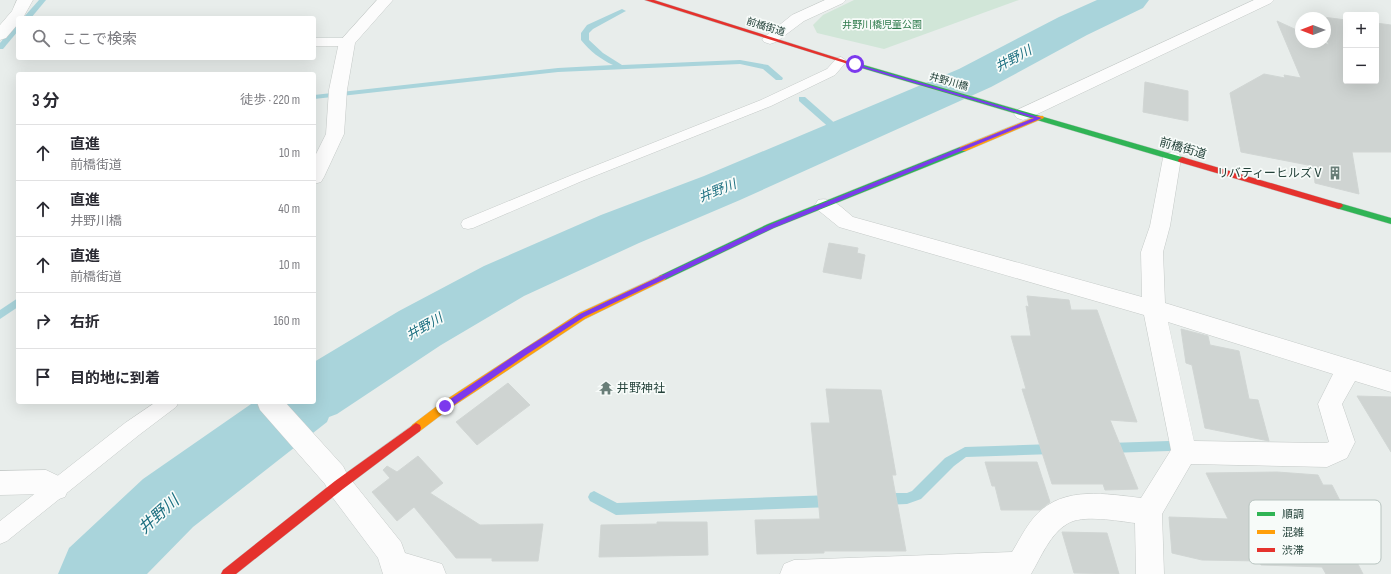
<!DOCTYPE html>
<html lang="ja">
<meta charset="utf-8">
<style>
body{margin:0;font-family:"Sofia Sans Condensed","Noto Sans JP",sans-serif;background:#f7f7f7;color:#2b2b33}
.controls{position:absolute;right:12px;top:12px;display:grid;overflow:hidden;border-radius:4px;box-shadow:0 4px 16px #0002}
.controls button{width:36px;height:36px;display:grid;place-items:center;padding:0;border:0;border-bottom:1px solid #e1e1e2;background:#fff;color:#2b2b33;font:20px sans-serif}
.compass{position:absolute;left:1295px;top:12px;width:36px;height:36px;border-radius:50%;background:#fff;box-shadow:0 4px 16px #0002;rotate:270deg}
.stop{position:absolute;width:12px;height:12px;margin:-9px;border:3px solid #7c3aed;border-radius:50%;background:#fff}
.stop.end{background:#7c3aed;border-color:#fff;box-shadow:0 1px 4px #0008}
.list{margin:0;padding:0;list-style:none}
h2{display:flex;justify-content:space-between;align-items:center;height:52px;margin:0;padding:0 16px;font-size:17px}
h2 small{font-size:13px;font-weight:400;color:#7c7c81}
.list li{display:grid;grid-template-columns:26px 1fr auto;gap:12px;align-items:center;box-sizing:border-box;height:56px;padding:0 16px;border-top:1px solid #e1e1e2}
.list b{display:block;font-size:15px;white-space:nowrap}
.list p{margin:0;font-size:13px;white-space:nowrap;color:#7c7c81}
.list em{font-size:13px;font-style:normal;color:#7c7c81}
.icon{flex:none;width:22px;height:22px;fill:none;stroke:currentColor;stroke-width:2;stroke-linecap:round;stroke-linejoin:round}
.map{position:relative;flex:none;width:1391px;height:574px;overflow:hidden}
.search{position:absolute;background:#fff;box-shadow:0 4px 16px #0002;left:16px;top:16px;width:300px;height:44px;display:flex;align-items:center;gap:10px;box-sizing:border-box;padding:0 14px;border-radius:4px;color:#7c7c81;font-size:15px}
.panel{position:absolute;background:#fff;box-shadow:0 4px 16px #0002;left:16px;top:72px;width:300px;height:332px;border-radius:4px}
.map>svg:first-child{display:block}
</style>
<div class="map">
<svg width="1391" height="574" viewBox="0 0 1391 574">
<rect width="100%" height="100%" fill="#e8edeb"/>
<polygon fill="#d1e6d8" points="854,0 1019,0 884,49 817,33 813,25 823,15"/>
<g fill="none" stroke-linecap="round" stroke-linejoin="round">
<g fill="#a9d4db" fill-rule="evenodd">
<polygon points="39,0 46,0 31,18 23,18"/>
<path d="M622,9L626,11L624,12L593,29L589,33V40L603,53L622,65L740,60L768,65L783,78L782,80H776L763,69L740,64L558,72L314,99V95L558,68L613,65C600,59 590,51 581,40V33L587,25Z"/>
<polygon points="15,25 18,25 18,31 3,49 0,49 0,43"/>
<polygon points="799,97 805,97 847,134 847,138 841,138 799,101"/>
<polygon points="18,298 18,307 0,319 0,310"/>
<polygon points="1169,441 1173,442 1175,446 1173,450 1169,451 1109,453 1105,452 1103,448 1105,444 1109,443"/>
<polygon points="1053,444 1057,445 1059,449 1057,453 1053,454 966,457 954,466 921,499 907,504 884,505 880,503 878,499 880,495 887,493 907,493 912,491 945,458 965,447"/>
<polygon points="594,491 617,503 832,495 836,497 838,501 836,505 832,507 616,515 590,501 588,497 590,493"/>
</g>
<polygon fill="#a9d4db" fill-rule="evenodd" points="1097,0 1149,0 1143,8 1087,35 991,87 740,200 639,243 524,296 441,345 337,414 329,417 327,422 193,527 147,574 58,574 69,548 143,479 254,402 314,402 314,362 399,311 484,266 601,215 704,176 959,69 1059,17"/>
</g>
<g fill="#cfd4d2" stroke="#d1d6d4">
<polygon points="1315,16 1346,20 1346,81 1376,81 1376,23 1391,25 1391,152 1352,152 1359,194 1315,183 1313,166 1241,152 1230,93 1264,74 1285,78 1284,75 1301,78 1277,21 1301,32 1301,42 1322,42 1329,45 1325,36 1325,18 1316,18"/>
<polygon points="1145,82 1188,91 1188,121 1143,112"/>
<polygon points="829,243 858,248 857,253 865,255 861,279 823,272"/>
<polygon points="1027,296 1069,300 1071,310 1097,310 1137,422 1110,420 1138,489 1105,490 1103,484 1052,484 1022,389 1026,389 1011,336 1031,336 1026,306 1029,307"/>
<polygon points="1181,329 1208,336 1210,345 1239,351 1249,399 1258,400 1269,441 1205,428 1192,365 1186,363"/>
<polygon points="508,383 530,405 477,445 456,422"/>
<polygon points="826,389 881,390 896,475 892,475 906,551 824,551 824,553 757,554 755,520 820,519 811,423 830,423"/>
<polygon points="1357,396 1391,397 1391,452"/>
<polygon points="418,456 443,483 430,493 480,525 543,524 538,561 492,561 492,558 456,558 414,507 397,521 372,492 390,478 383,470 387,466 397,472"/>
<polygon points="985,462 1037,462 1050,502 1040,510 1001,510 995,486 992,486"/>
<polygon points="1277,472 1318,475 1323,485 1332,485 1355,530 1340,529 1363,574 1326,574 1322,567 1261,565 1260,561 1202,560 1172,553 1169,517 1228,519 1206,473"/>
<polygon points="657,522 707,522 708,555 599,557 601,525 657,524"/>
<polygon points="1062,532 1107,533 1119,574 1074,573"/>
</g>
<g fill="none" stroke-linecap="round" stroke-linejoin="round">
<g stroke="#c5cac8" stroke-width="1">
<g id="lane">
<polygon points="314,38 347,38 353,42 347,46 314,46"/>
<polygon points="841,57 847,61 835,75 771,106 582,181 473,228 468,229 463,228 461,224 463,220 572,175 761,100 827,69 837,58"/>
<polygon points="156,402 179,402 176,407 139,435 7,541 0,544 0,521 125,423"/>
</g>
</g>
<g stroke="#c5cac8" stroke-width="1">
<g id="street">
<polygon points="17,0 33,0 24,16 18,18 18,24 6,38 0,40 0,25 12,11"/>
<polygon points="377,0 393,0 355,43 347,90 344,134 324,177 321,182 314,184 314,158 326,134 329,90 339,42"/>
<polygon points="825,0 846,0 843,3 804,21 776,42 770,44 764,42 762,39 792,15"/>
<polygon points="1254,0 1274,0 1271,3 1029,118 1023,120 1017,118 1014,114 1017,110"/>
<path d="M1172,152L1179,154L1181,158L1170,226L1163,252L1165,303L1391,372V392L1355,381L1342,404L1355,442L1347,458L1327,467L1191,464L1162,514L1164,574H1136L1135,523C1118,521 1082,514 1067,524C1050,534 1041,557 1031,574H780L784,564L794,560L1012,552C1020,539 1027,524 1038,513C1065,486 1107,494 1141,498L1171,450L1144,315L839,227L818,210L815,205L818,200C832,196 842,208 853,217L1142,297L1141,252L1150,226L1163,158L1165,154ZM1168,322L1333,374L1318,404L1329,442L1326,443L1194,441Z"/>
<polygon points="257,402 285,402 343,466 348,476 401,542 405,553 442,564 446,574 383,574 378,558 330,494 325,484 260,410"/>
<polygon points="46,470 65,479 69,488 65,497 56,500 43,494 0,495 0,471"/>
</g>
</g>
<g stroke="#c3cbc8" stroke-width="1">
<g id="fast">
<polygon points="850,61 1185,158 1186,160 1185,162 1179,162 848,64 847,63"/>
<polygon points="960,147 963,147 967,149 966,151 774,228 665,280 659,280 658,278 659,276 768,224"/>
<polygon points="1339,203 1391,218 1391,224 1336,208 1335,206"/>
</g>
</g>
<g stroke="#c3cbc8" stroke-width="1">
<g id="slow">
<polygon points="1037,116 1043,116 1044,118 966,151 963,151 959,149 960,147"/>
<polygon points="662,275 666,278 665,280 585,319 449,409 420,431 416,433 412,431 411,428 412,425 441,403 579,313"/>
</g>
</g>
<g stroke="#c3cbc8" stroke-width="1">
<g id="jam">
<polygon points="645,0 654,0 853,63 850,65 848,64"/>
<polygon points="1182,157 1342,204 1343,206 1339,209 1179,162 1178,160"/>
<polygon points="416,423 420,425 421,428 420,431 343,489 236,574 221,574 223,570 335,481"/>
</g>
</g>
<use href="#lane" fill="#fcfcfc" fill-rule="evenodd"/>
<use href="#street" fill="#fcfcfc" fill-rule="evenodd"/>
<use href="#fast" fill="#30b455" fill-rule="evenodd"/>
<use href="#slow" fill="#ff9f0a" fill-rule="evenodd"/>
<use href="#jam" fill="#e5322d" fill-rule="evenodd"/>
</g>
<polygon fill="#7c3aed" points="853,63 1042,118 773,228 584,317 526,355 448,409 443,409 443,404 521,351 580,314 769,225 1034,118 853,65"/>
<defs>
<g id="building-bare" transform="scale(1.08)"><path d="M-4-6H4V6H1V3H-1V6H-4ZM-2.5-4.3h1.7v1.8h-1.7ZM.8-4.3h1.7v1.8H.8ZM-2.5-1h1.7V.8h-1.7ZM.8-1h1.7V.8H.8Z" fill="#697e78" stroke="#f7fbf9" stroke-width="2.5" paint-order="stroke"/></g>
<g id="temple-bare" transform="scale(1.08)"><path d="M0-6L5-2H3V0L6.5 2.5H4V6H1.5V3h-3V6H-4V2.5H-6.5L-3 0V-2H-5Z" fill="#697e78" stroke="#f7fbf9" stroke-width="2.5" paint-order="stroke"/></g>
</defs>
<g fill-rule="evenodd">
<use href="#building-bare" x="1335" y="173"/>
<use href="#temple-bare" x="606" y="388"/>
</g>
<g text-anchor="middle" stroke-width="3.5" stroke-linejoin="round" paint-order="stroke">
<g font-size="10" fill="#2d7a4b" stroke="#f7fbf9">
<text x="882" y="28">井野川橋児童公園</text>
</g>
<g font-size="10" fill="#24423a" stroke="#f7fbf9">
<text transform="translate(766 26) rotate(17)" y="4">前橋街道</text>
<text transform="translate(949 81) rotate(16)" y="4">井野川橋</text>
</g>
<g font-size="12" fill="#24423a" stroke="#f7fbf9">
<text transform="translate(1183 148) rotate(16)" y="4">前橋街道</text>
</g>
<g font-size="12" fill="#24423a" stroke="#f7fbf9" text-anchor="end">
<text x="1324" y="177">リバティーヒルズⅤ</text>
<text x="617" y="392" text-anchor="start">井野神社</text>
</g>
<g font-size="13" font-style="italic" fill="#1c6f80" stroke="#f7fbf9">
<text transform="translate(1013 58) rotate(-28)" y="5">井野川</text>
<text transform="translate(717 190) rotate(-22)" y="5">井野川</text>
<text transform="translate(424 326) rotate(-30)" y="5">井野川</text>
</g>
<g font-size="16" font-style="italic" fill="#1c6f80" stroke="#f7fbf9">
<text transform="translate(158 514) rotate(-42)" y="6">井野川</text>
</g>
</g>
<rect x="1249" y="500" width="132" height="64" rx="6" fill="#f7fbf9" stroke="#b8c4c0" stroke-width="1"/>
<rect x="1257" y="512" width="18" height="4" fill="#30b455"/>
<rect x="1257" y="530" width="18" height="4" fill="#ff9f0a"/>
<rect x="1257" y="548" width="18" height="4" fill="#e5322d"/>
<g font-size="11" fill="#24423a">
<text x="1282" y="518">順調</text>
<text x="1282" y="536">混雑</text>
<text x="1282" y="554">渋滞</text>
</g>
</svg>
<div class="controls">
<button>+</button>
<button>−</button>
</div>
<svg class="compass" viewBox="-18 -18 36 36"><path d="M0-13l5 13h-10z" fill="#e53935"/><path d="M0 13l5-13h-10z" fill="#7c7c81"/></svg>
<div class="stop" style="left:855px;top:64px"></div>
<div class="stop end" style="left:445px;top:406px"></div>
<div class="search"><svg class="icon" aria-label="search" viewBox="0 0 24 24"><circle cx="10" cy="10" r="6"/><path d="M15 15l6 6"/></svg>ここで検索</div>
<section class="panel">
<h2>3 分<small>徒歩 · 220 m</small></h2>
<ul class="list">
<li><svg class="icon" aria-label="ahead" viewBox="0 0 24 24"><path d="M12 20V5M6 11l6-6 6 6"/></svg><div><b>直進</b><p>前橋街道</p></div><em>10 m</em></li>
<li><svg class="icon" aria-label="ahead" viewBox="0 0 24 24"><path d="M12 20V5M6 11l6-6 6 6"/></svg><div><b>直進</b><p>井野川橋</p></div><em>40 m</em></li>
<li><svg class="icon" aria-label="ahead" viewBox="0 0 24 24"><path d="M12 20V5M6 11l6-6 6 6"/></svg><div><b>直進</b><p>前橋街道</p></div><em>10 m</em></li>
<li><svg class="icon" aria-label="right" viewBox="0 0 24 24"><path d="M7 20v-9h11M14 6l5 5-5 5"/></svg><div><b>右折</b></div><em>160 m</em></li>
<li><svg class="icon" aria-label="arrive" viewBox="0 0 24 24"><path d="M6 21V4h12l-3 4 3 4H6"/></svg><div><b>目的地に到着</b></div></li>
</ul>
</section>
</div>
